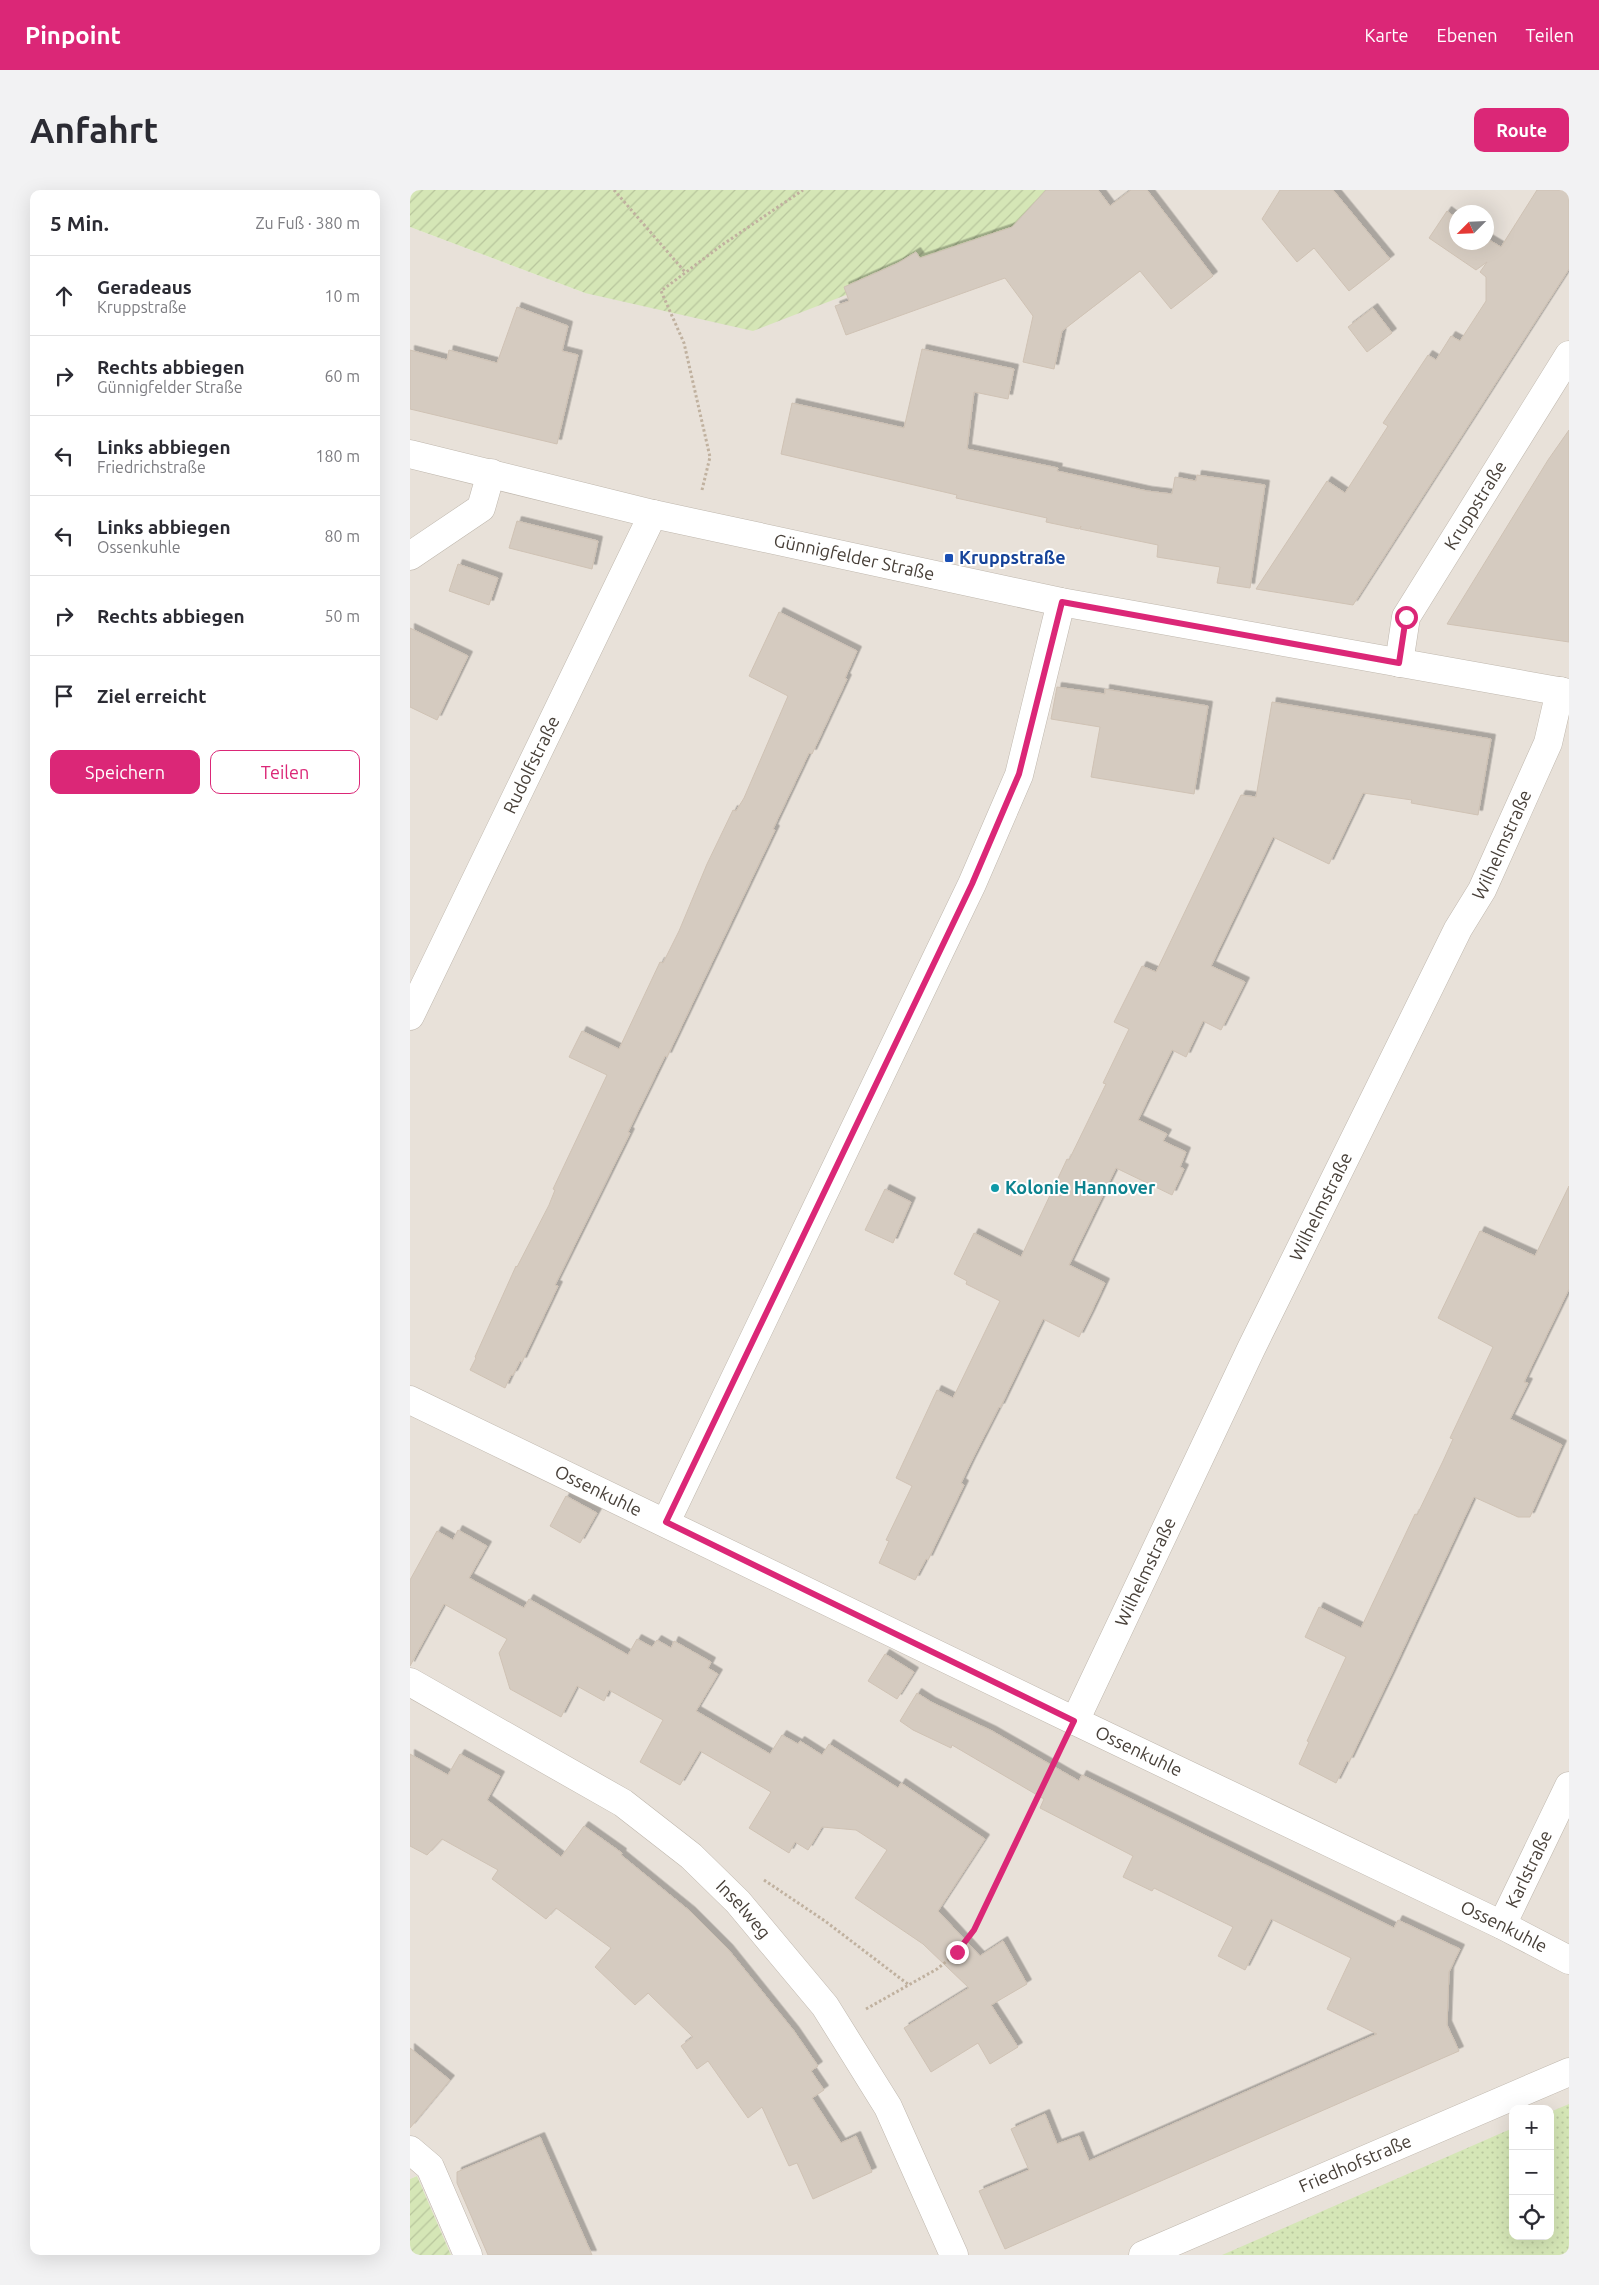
<!DOCTYPE html>
<html lang="de">
<meta charset="utf-8">
<style>
body{margin:0;font-family:Ubuntu,sans-serif;background:#f2f2f3;color:#2b2b33}
.controls{position:absolute;right:15px;bottom:15px;display:grid;overflow:hidden;border-radius:10px;box-shadow:0 5px 20px #0002}
.controls button{width:45px;height:45px;display:grid;place-items:center;padding:0;border:0;border-bottom:1px solid #e1e1e2;background:#fff;color:#2b2b33;font:25px sans-serif}
.compass{position:absolute;left:1039px;top:15px;width:45px;height:45px;border-radius:50%;background:#fff;box-shadow:0 5px 20px #0002;rotate:246deg}
.stop{position:absolute;width:15px;height:15px;margin:-11px;border:4px solid #db2777;border-radius:50%;background:#fff}
.stop.end{background:#db2777;border-color:#fff;box-shadow:0 1px 5px #0008}
.list{margin:0;padding:0;list-style:none}
h2{display:flex;justify-content:space-between;align-items:center;height:65px;margin:0;padding:0 20px;font-size:21px}
h2 small{font-size:16px;font-weight:400;color:#7c7c81}
.list li{display:grid;grid-template-columns:32px 1fr auto;gap:15px;align-items:center;box-sizing:border-box;height:80px;padding:0 20px;border-top:1px solid #e1e1e2}
.list b{display:block;font-size:19px;white-space:nowrap}
.list p{margin:0;font-size:16px;white-space:nowrap;color:#7c7c81}
.list em{font-size:16px;font-style:normal;color:#7c7c81}
.actions{display:flex;gap:10px;padding:15px 20px}
.actions a{flex:1;padding:11px 0;border:1px solid #db2777;border-radius:10px;text-align:center;font-size:18px;color:#db2777}
.actions .main{background:#db2777;color:#fff}
.icon{flex:none;width:28px;height:28px;fill:none;stroke:currentColor;stroke-width:2;stroke-linecap:round;stroke-linejoin:round}
.map{position:relative;flex:none;width:1159px;height:2065px;overflow:hidden;border-radius:10px}
header{display:flex;align-items:center;gap:30px;box-sizing:border-box;height:70px;padding:0 25px;background:#db2777;color:#fff}
header strong{font-size:24px}
nav{display:flex;gap:28px;margin-inline-start:auto;font-size:18px}
.intro{display:flex;align-items:center;justify-content:space-between;box-sizing:border-box;height:120px;padding:0 30px}
h1{margin:0;font-size:35px}
.button{padding:12px 22px;border-radius:10px;background:#db2777;color:#fff;font-size:18px;font-weight:700}
main{display:flex;gap:30px;padding:0 30px}
aside{flex:1;background:#fff;border-radius:10px;box-shadow:0 5px 20px #0002}
.map>svg:first-child{display:block}
</style>
<header>
<strong>Pinpoint</strong>
<nav><a>Karte</a><a>Ebenen</a><a>Teilen</a></nav>
</header>
<div class="intro"><h1>Anfahrt</h1><a class="button">Route</a></div>
<main>
<aside>
<h2>5 Min.<small>Zu Fuß · 380 m</small></h2>
<ul class="list">
<li><svg class="icon" aria-label="ahead" viewBox="0 0 24 24"><path d="M12 20V5M6 11l6-6 6 6"/></svg><div><b>Geradeaus</b><p>Kruppstraße</p></div><em>10 m</em></li>
<li><svg class="icon" aria-label="right" viewBox="0 0 24 24"><path d="M7 20v-9h11M14 6l5 5-5 5"/></svg><div><b>Rechts abbiegen</b><p>Günnigfelder Straße</p></div><em>60 m</em></li>
<li><svg class="icon" aria-label="left" viewBox="0 0 24 24"><path d="M17 20v-9H6M10 6l-5 5 5 5"/></svg><div><b>Links abbiegen</b><p>Friedrichstraße</p></div><em>180 m</em></li>
<li><svg class="icon" aria-label="left" viewBox="0 0 24 24"><path d="M17 20v-9H6M10 6l-5 5 5 5"/></svg><div><b>Links abbiegen</b><p>Ossenkuhle</p></div><em>80 m</em></li>
<li><svg class="icon" aria-label="right" viewBox="0 0 24 24"><path d="M7 20v-9h11M14 6l5 5-5 5"/></svg><div><b>Rechts abbiegen</b></div><em>50 m</em></li>
<li><svg class="icon" aria-label="arrive" viewBox="0 0 24 24"><path d="M6 21V4h12l-3 4 3 4H6"/></svg><div><b>Ziel erreicht</b></div></li>
</ul>
<div class="actions"><a class="main">Speichern</a><a>Teilen</a></div>
</aside>
<div class="map">
<svg width="1159" height="2065" viewBox="0 0 1159 2065">
<defs>
<pattern id="grass-dots" width="8" height="8" patternUnits="userSpaceOnUse" patternTransform="scale(1.25)"><rect width="8" height="8" fill="#d5e6b6"/><path d="M2 2h.1M6 6h.1" fill="none" stroke="#b8c69d" stroke-width="1.8" stroke-linecap="round"/></pattern>
<pattern id="garden-furrows" width="10" height="10" patternUnits="userSpaceOnUse" patternTransform="scale(1.25)"><rect width="10" height="10" fill="#d5e6b6"/><path d="M-1 1l2-2M0 10L10 0M9 11l2-2" fill="none" stroke="#b8c69d"/></pattern>
<filter id="shadow"><feDropShadow dx="4.5" dy="-4.5" stdDeviation="0" flood-color="#0004"/></filter>
</defs>
<rect width="100%" height="100%" fill="#f4f0ea"/>
<path fill="#e8e1d9" fill-rule="evenodd" d="M653,0H1159V2065H41L7,1986L0,1989V37L175,103ZM1046,22H1076V52H1046ZM1103,1919H1140V2046H1103Z"/>
<polygon fill="url(#grass-dots)" points="1159,1914 1159,2065 812,2065 1103,1938 1103,2046 1140,2046 1140,1922"/>
<g fill="url(#garden-furrows)">
<polygon points="0,0 653,0 604,40 343,141 175,103 0,37"/>
<polygon points="7,1986 41,2065 0,2065 0,1989"/>
</g>
<g fill="#d5cbc0" stroke="#cfc2b4" filter="url(#shadow)">
<polygon points="636,0 688,0 700,16 721,0 737,0 803,86 761,119 730,81 652,141 644,179 613,172 623,126 595,88 436,145 425,116 439,111 434,97 488,73 506,62 510,68 602,37"/>
<polygon points="870,0 923,0 980,69 939,101 904,58 887,72 852,29"/>
<polygon points="1127,0 1159,0 1159,79 943,415 846,399 917,291 935,303 978,236 973,233 1018,165 1026,170 1041,146 1050,151 1076,111 1076,87 1070,82 1077,72 1066,80 1019,48 1037,21 1046,28 1046,52 1076,52 1076,48 1091,57"/>
<polygon points="107,117 158,136 152,161 168,165 147,254 0,219 0,160 37,170 39,160 87,173"/>
<polygon points="963,118 982,143 957,162 938,137"/>
<polygon points="512,159 604,179 598,209 564,202 557,259 648,278 647,281 737,301 762,304 765,287 786,291 787,285 855,295 840,398 807,393 810,377 747,367 748,355 670,339 671,336 669,339 636,332 637,328 546,308 547,305 371,264 382,213 494,238"/>
<polygon points="1159,240 1159,452 1037,434 1138,270"/>
<polygon points="107,331 188,351 182,379 99,358"/>
<polygon points="48,374 88,388 79,415 39,401"/>
<polygon points="369,422 447,461 435,488 437,489 402,564 399,563 363,639 365,640 257,867 255,866 218,942 220,943 145,1095 148,1096 112,1172 110,1171 103,1185 101,1185 95,1198 60,1180 66,1168 65,1167 106,1076 107,1077 139,1015 145,1000 143,999 197,885 159,867 172,841 209,859 250,772 253,773 269,741 297,674 323,620 326,621 334,608 378,506 339,486"/>
<polygon points="0,438 58,466 27,530 0,517"/>
<polygon points="647,497 695,504 695,499 798,516 784,604 681,587 690,537 641,529"/>
<polygon points="862,512 1081,549 1068,625 1001,613 1002,610 953,603 919,674 863,647 801,776 835,792 811,840 793,831 776,867 762,860 728,930 757,944 753,951 776,962 770,977 774,979 762,1005 706,978 659,1075 695,1093 680,1125 669,1147 633,1129 590,1218 589,1217 561,1272 551,1293 554,1295 518,1370 516,1369 505,1390 469,1373 479,1351 476,1350 502,1296 486,1288 527,1200 543,1208 590,1111 556,1094 557,1091 544,1084 564,1043 611,1067 657,969 659,970 696,894 693,893 719,839 704,832 732,776 746,782 831,605 846,607"/>
<polygon points="1159,996 1159,1099 1114,1192 1118,1193 1100,1229 1152,1255 1120,1327 1108,1327 1064,1307 981,1485 939,1572 937,1571 926,1593 889,1574 899,1552 897,1551 936,1467 895,1447 909,1417 951,1438 1005,1324 1007,1325 1033,1271 1043,1249 1040,1248 1083,1157 1028,1128 1070,1041 1125,1066"/>
<polygon points="475,999 501,1012 483,1053 455,1040"/>
<polygon points="156,1306 187,1323 170,1353 140,1336"/>
<polygon points="48,1340 77,1356 59,1388 114,1418 119,1409 218,1465 227,1449 242,1457 247,1450 261,1458 264,1451 301,1472 298,1478 308,1484 286,1521 360,1564 372,1545 388,1554 390,1551 412,1565 419,1554 488,1598 491,1593 575,1649 528,1721 570,1766 593,1751 617,1794 581,1815 608,1857 580,1874 568,1853 521,1882 494,1838 559,1798 513,1754 445,1708 477,1660 446,1640 412,1637 398,1660 385,1652 379,1663 339,1638 361,1602 290,1561 270,1595 230,1572 253,1530 199,1500 194,1511 167,1496 151,1527 100,1499 89,1463 97,1449 34,1414 0,1476 0,1390 27,1341 43,1350"/>
<polygon points="475,1464 504,1482 487,1509 458,1491"/>
<polygon points="507,1503 521,1512 582,1541 669,1591 672,1585 984,1738 988,1730 1050,1759 1039,1782 1037,1835 1049,1861 595,2059 569,2001 619,1980 601,1939 635,1924 647,1954 669,1946 679,1971 967,1844 917,1819 941,1768 861,1729 835,1780 808,1766 823,1737 744,1698 742,1701 713,1687 723,1666 630,1618 634,1609 542,1555 541,1558 503,1540 490,1531"/>
<polygon points="0,1564 38,1585 50,1564 90,1586 77,1610 151,1667 174,1636 212,1663 211,1665 281,1722 318,1759 384,1841 408,1876 401,1881 414,1900 402,1908 431,1953 446,1946 462,1982 403,2009 387,1973 379,1976 352,1917 338,1928 298,1871 287,1879 271,1856 283,1847 238,1803 225,1815 185,1777 201,1758 146,1718 136,1729 82,1689 88,1680 32,1649 17,1665 0,1656"/>
<polygon points="0,1858 40,1890 0,1938"/>
<polygon points="130,1947 182,2065 78,2065 47,1993 47,1982"/>
</g>
<g fill="none" stroke-linecap="round" stroke-linejoin="round">
<g stroke="#bfb7ad" stroke-width="29">
<g id="minor">
<polyline points="0,366 71,318 81,283"/>
<path id="s1" d="M989,473L996,427L1159,165"/>
<path id="s2" d="M0,826L243,324"/>
<path id="s3" d="M0,1210L665,1531L1092,1735L1159,1770"/>
<polyline points="256,1332 562,694 609,585 651,412"/>
<path id="s4" d="M0,1492L213,1613L281,1666L328,1712L415,1816L478,1917L544,2065"/>
<path id="s5" d="M665,1531L841,1159L1048,739L1072,700L1138,553L1150,501"/>
<path id="s6" d="M1092,1735L1159,1596"/>
<polyline points="0,1960 20,1977 58,2065"/>
<path id="s7" d="M733,2065L1159,1882"/>
</g>
</g>
<g stroke="#bfb7ad" stroke-width="29">
<g id="tertiary">
<path id="s8" d="M0,264L243,324L651,412L1159,503"/>
</g>
</g>
<g stroke="#c0b19f" stroke-width="3" stroke-dasharray="2.5 2.5" stroke-linecap="butt">
<polyline points="204,0 275,82"/>
<polyline points="292,300 300,267 274,153 251,101 312,55 393,0"/>
<polyline points="354,1690 415,1731 499,1795"/>
<polyline points="456,1819 527,1779 547,1763 564,1740 651,1559"/>
</g>
<use href="#minor" stroke="#fff" stroke-width="28"/>
<use href="#tertiary" stroke="#fff" stroke-width="28"/>
</g>
<g fill="none" stroke-linecap="round" stroke-linejoin="round">
<polyline stroke="#db2777" stroke-width="6" points="547,1762 564,1740 664,1531 256,1332 562,694 609,584 652,412 989,473 996,427"/>
</g>
<rect fill="#1a4fb4" stroke="#fff" stroke-width="2" x="534" y="363" width="10" height="10" rx="2.5"/>
<circle fill="#0f9aa8" stroke="#fff" stroke-width="2" cx="585" cy="998" r="5"/>
<g text-anchor="middle" stroke-width="4" stroke-linejoin="round" paint-order="stroke">
<g font-size="18" fill="#484039" stroke="#fff">
<text dy="6" stroke="none"><textPath href="#s1" startOffset="178">Kruppstraße</textPath></text>
<text dy="6" stroke="none"><textPath href="#s8" startOffset="456">Günnigfelder Straße</textPath></text>
<text dy="6" stroke="none"><textPath href="#s2" startOffset="279">Rudolfstraße</textPath></text>
<text dy="6" stroke="none"><textPath href="#s5" startOffset="975">Wilhelmstraße</textPath></text>
<text dy="6" stroke="none"><textPath href="#s5" startOffset="570">Wilhelmstraße</textPath></text>
<text dy="6" stroke="none"><textPath href="#s3" startOffset="209">Ossenkuhle</textPath></text>
<text dy="6" stroke="none"><textPath href="#s5" startOffset="165">Wilhelmstraße</textPath></text>
<text dy="6" stroke="none"><textPath href="#s3" startOffset="809">Ossenkuhle</textPath></text>
<text dy="6" stroke="none"><textPath href="#s6" startOffset="62">Karlstraße</textPath></text>
<text dy="6" stroke="none"><textPath href="#s4" startOffset="406">Inselweg</textPath></text>
<text dy="6" stroke="none"><textPath href="#s3" startOffset="1214">Ossenkuhle</textPath></text>
<text dy="6" stroke="none"><textPath href="#s7" startOffset="231">Friedhofstraße</textPath></text>
</g>
<g font-size="18" font-weight="bold" fill="#164399" stroke="#fff" text-anchor="start">
<text x="549" y="374">Kruppstraße</text>
</g>
<g font-size="18" font-weight="bold" fill="#0d838f" stroke="#fff" text-anchor="start">
<text x="595" y="1004">Kolonie Hannover</text>
</g>
</g>
</svg>
<div class="controls">
<button>+</button>
<button>−</button>
<button><svg class="icon" aria-label="locate" viewBox="0 0 24 24"><circle cx="12" cy="12" r="6"/><path d="M12 2v4M12 18v4M2 12h4M18 12h4"/></svg></button>
</div>
<svg class="compass" viewBox="-18 -18 36 36"><path d="M0-13l5 13h-10z" fill="#e53935"/><path d="M0 13l5-13h-10z" fill="#7c7c81"/></svg>
<div class="stop" style="left:996px;top:427px"></div>
<div class="stop end" style="left:547px;top:1762px"></div>
</div>
</main>
